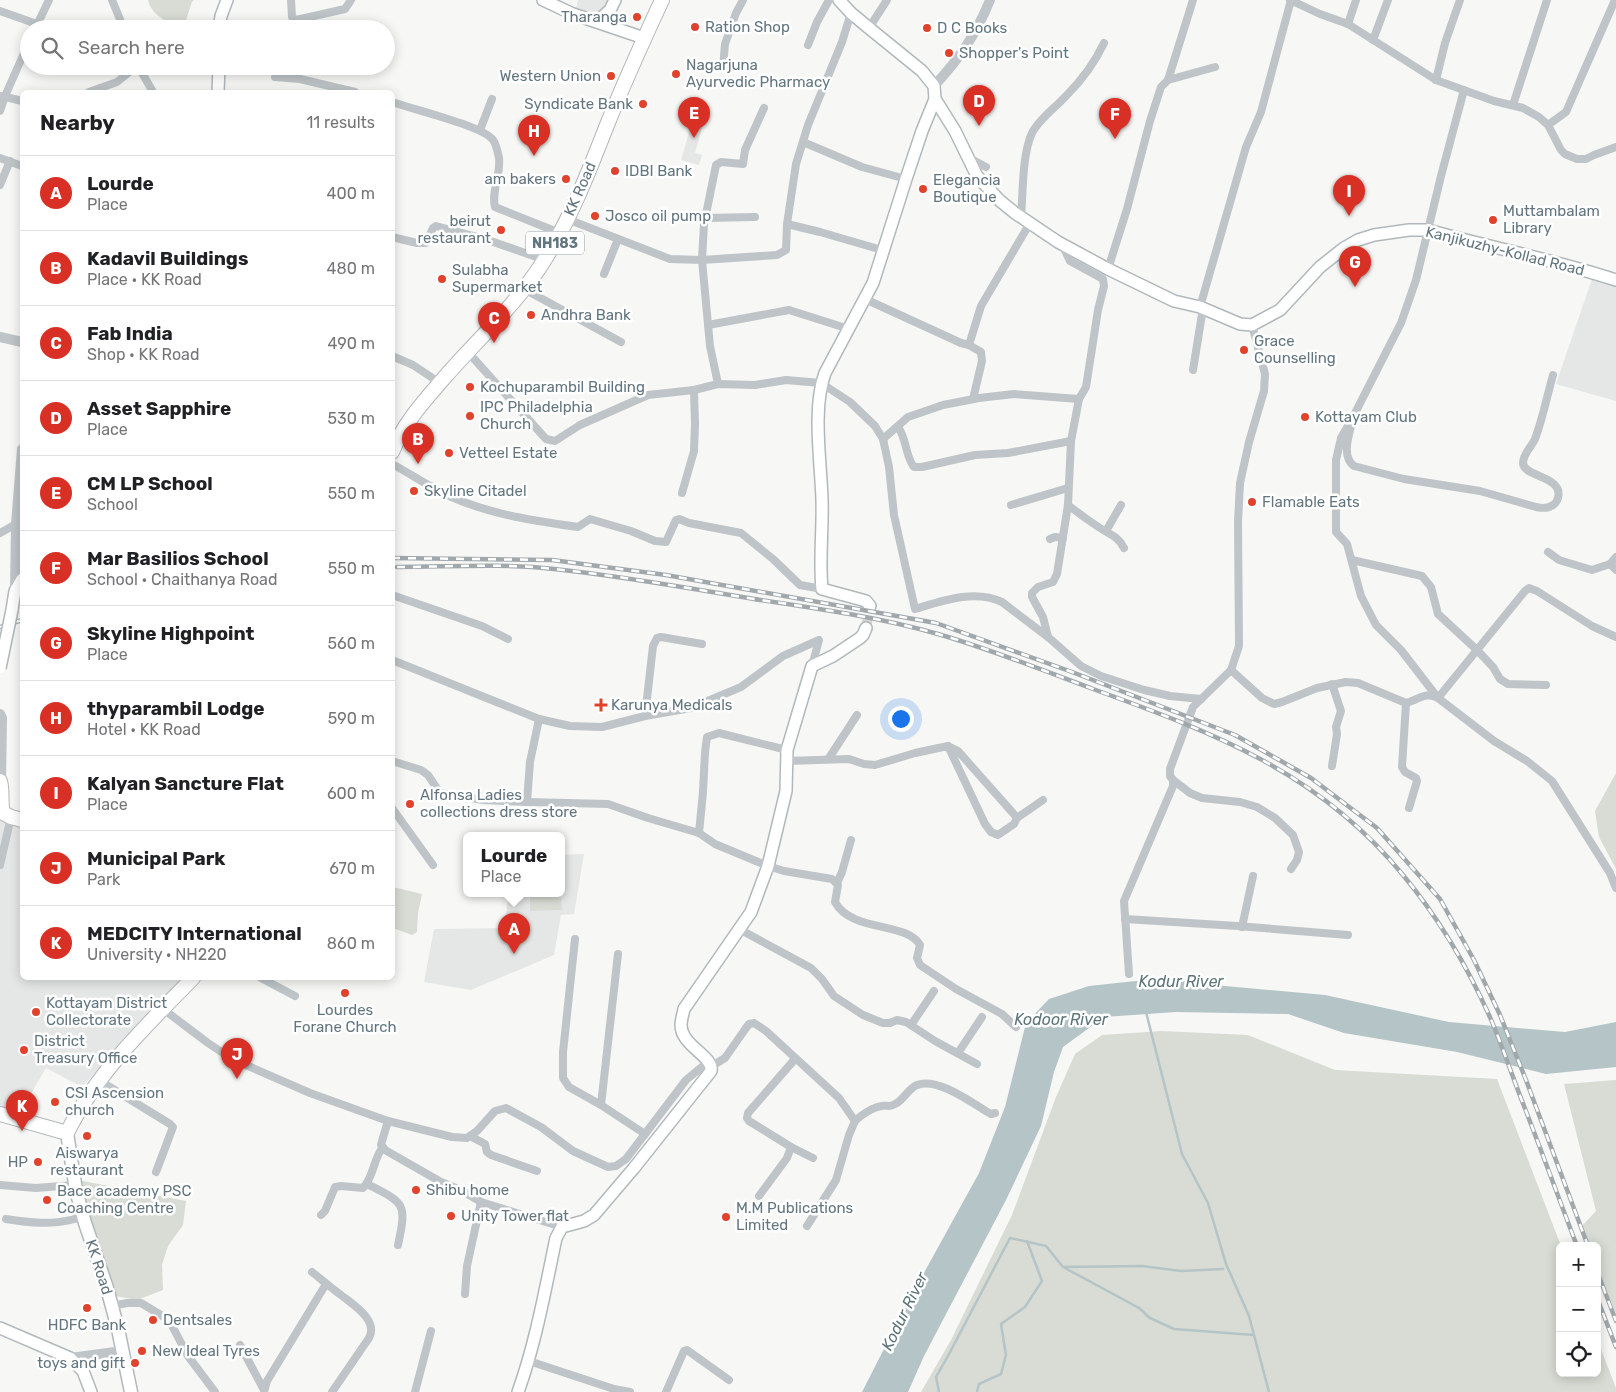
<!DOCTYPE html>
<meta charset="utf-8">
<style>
body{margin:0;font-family:Rubik,sans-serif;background:#f2f2f2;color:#202124}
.controls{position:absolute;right:15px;bottom:15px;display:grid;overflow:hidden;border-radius:8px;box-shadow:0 2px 12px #0003}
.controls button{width:45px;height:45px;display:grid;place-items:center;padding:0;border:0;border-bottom:1px solid #e0e0e0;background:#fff;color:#202124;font:25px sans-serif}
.you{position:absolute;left:900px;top:718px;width:18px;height:18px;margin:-12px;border:4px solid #fff;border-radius:50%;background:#1a73e8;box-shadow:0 0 0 8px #1a73e833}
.badge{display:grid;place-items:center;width:32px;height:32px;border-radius:50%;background:#d93025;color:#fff;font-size:16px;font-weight:700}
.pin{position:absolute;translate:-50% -41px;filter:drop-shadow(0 1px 2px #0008)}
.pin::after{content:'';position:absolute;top:26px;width:18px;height:15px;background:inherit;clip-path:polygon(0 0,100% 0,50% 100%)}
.popup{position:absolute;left:463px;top:832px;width:102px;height:65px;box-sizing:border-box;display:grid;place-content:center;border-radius:8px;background:#fff;filter:drop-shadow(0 1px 4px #0005);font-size:16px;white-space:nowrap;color:#757577}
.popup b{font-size:19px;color:#202124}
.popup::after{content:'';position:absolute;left:50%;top:100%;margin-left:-10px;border:10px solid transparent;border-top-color:#fff}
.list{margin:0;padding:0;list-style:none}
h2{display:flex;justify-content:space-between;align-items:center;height:65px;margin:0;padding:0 20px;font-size:21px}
h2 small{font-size:16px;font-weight:400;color:#757577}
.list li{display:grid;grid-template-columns:32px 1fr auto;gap:15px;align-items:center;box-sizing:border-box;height:75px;padding:0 20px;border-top:1px solid #e0e0e0}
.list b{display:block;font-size:19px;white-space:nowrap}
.list p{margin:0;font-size:16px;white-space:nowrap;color:#757577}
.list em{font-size:16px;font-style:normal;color:#757577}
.icon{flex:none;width:28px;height:28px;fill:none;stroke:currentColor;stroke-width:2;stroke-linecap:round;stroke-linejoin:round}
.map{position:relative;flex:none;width:1616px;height:1392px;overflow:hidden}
.search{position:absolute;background:#fff;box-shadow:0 2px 12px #0003;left:20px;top:20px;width:375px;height:55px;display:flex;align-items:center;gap:12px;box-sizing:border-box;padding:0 18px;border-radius:28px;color:#757577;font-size:19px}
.panel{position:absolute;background:#fff;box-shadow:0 2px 12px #0003;left:20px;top:90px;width:375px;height:890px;border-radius:8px}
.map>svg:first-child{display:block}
</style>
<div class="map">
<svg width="1616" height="1392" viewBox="0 0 1616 1392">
<rect width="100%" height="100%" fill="#f7f7f5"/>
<g fill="#e5e7e6">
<polygon points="578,0 611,0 597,14 587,16 575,12"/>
<polygon points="693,119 704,122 695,153 702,155 699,165 681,160"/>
<polygon points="1592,279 1616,284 1616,401 1556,384"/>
<polygon points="0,820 22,826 22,978 182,978 82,1087 46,1068 20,1112 0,1107"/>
<polygon points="584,854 574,914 561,915 554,955 471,990 424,982 434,929 504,928 509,893 562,893 562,855"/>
</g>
<g fill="#d8dcd4">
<path d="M148,0H194L192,2L185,23L177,27C165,21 151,14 148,0Z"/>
<polygon points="1616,773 1616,869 1599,837 1595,811"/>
<polygon points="393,887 422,894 418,913 417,932 412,935 393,928"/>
<polygon points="530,893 561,893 562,910 530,911"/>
<polygon points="1162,1031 1248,1035 1335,1070 1497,1079 1561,1246 1560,1246 1560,1373 1597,1373 1597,1339 1616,1388 1616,1392 921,1392 951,1340 1012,1215 1056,1097 1075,1054 1102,1035"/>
<polygon points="1616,1080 1616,1314 1597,1266 1597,1246 1590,1246 1582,1226 1596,1211 1564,1084"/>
<polygon points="78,1180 186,1201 183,1225 168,1246 162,1265 163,1290 137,1300 115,1296"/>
</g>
<polygon fill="#b5c4c6" points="1163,978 1214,985 1325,995 1449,1022 1565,1032 1616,1022 1616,1067 1546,1074 1457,1052 1344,1033 1288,1014 1176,1012 1104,1017 1063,1047 1054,1072 1041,1126 1006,1200 924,1356 908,1392 862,1392 909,1300 979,1173 1005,1107 1026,1023 1049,999 1089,986"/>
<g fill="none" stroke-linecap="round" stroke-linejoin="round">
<g stroke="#b5c4c6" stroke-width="2.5">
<polyline points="1146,1012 1182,1154 1208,1203 1226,1264 1249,1316 1269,1392"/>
<polyline points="1065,1268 1139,1308 1150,1318 1174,1329 1254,1335"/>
<polyline points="939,1392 936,1377 948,1356 1010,1238 1046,1246 1063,1267 1142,1266 1181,1271 1223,1269"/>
<polyline points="977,1392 979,1384 1001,1374 1006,1355 1001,1324 1025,1307 1042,1281 1027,1241"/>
</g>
<polyline stroke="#d2d7d8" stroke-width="10" stroke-dasharray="10 5" stroke-linecap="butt" points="866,628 870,606"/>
<g stroke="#b1b8bb" stroke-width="14">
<g id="secondary">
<polyline points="543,0 573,14 644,38"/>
<path d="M839,0L851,13L869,28L922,71L934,86L935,99L955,131L977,176L999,200L1015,213L1058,242L1108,269L1174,301L1200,307L1240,324L1252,325L1280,310L1320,267L1344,248L1358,240L1374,235L1409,230H1428L1439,233C1498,249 1558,261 1616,280"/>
<polyline points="598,21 610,10 615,0"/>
<polyline points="219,29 221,16 227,0"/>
<polyline points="218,92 219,66"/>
<path d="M870,606L866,601L822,589C819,559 823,530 822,500C821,463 812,408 825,373L873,283L906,179L922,131L935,99"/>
<polyline points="12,610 15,591 22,579"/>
<polyline points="0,1328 70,1358 83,1371 91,1392"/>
<path d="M518,1392C536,1342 545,1290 556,1238L562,1227L584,1221L594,1215L634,1168L711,1071C714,1056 681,1046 681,1025C681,1020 683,1014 684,1009L751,912L768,866L786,791L787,750L812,666L833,656L860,638L863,635L866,628"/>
</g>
</g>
<g stroke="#b2b8bb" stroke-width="15">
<polyline id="primary" points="67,1133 76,1190 85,1223 107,1288 118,1329 131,1392"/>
</g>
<g stroke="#b2b7ba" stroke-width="16">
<g id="trunk">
<path d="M392,452C404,423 424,401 444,378C478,339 518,303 545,259C571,218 589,171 607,125C624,83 643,41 662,0"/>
<path d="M0,781C3,792 0,802 3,813L11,817L22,820"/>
<path d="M0,1114L67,1133C96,1073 147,1025 193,978"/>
</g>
</g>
<g stroke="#bec4c7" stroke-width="8">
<polyline points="112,0 124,29"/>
<polyline points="291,0 292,17 296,20 345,9 351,0"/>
<polyline points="1290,0 1320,14 1348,24 1436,80 1494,101 1523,108 1539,117 1548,125 1561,150 1565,154 1577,159 1586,159 1594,155 1616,147"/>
<polyline points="0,11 37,24"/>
<polyline points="1348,24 1356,0"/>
<polyline points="36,27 49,0"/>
<polyline points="869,28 887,0"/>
<polyline points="1373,40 1388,0"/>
<polyline points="808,45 817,22 829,0"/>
<polyline points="138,66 153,92"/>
<polyline points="723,68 725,44 736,13 743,0"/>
<polyline points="275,77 300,79 355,92"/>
<polyline points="1168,80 1193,0"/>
<polyline points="1436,80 1445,43 1460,0"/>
<polyline points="1464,90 1441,176 1416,280 1401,323 1353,417 1341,438 1336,460 1336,532 1347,544 1361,596 1376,625 1401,650 1438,698 1525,591 1529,588 1537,591 1592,626 1616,637"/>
<polyline points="89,92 117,82 137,66"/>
<polyline points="2,96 22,101"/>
<path d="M392,102C412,109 483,126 493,140C496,144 498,153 499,158C501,175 491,192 495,207L560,233"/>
<polyline points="1513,105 1547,0"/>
<polyline points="0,111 5,96 29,42"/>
<polyline points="1548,125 1566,112 1615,0"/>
<polyline points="480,130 492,99"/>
<polyline points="803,142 862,167 906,179"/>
<polyline points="0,158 22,166"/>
<polyline points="969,158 986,167"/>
<polyline points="0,185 10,161"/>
<path d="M1021,217C1023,194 1022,154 1032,133C1039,119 1055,108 1066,96C1081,81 1095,62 1104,43"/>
<polyline points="706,218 755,217"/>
<polyline points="567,219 670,259 702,260 777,255 786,250 787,224 796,164 808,125 842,42 851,13"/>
<polyline points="787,224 820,232 882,250"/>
<polyline points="392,237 417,243 426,243 433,228 436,226 485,239 545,260"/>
<polyline points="1108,269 1127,209 1150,121 1161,87 1168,80 1215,67"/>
<polyline points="604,274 618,239"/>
<polyline points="524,289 621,342"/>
<polyline points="865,299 961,343 969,345 981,352 982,361 973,399"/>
<polyline points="1200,307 1246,147 1261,112 1291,0"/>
<polyline points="708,325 789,310 849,329"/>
<polyline points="969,345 981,306 1030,223"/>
<path d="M467,351L546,439L555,441L580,425L648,395L694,390L718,384L755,385L786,380L821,383L850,402L875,426L883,439L889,467L894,515L915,609C942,601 974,589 1002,602L1048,637L1081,666L1101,676L1144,690L1170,696L1201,699"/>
<polyline points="392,356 413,365 440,383"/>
<polyline points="1193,370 1203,308"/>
<polyline points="718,384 710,346 702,260 704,224 716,165 721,162 743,164 745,150 764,108"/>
<path d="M1351,426C1348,438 1342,457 1354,466L1404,479L1480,491L1536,507C1541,508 1547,509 1551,506C1555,505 1557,501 1558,498C1564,476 1523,477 1523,463C1523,454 1532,446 1535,439C1543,418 1547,396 1553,375"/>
<path d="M898,427C907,439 905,456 914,467H922L975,455L1008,453L1071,441"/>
<polyline points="883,439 908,417 943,405 979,398 1014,394 1079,399"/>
<path d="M392,464C413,475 432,489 454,498C493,515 536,521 578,527L590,519L631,531L655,541L666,542L676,520L679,519L689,523L741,533L773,559L800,585L822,589"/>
<polyline points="682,493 694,451 695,424 694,390"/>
<polyline points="1011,505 1068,488"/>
<path d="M1068,505C1078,513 1089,521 1100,528C1109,534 1119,537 1124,548"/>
<polyline points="1106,531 1121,505"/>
<polyline points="0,533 16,524"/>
<polyline points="1050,539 1055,537 1063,538"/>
<polyline points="1548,552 1559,560 1592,570 1610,564"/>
<polyline points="1616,557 1610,564 1616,570"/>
<polyline points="1352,560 1422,576 1431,587 1438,614 1477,650 1493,667 1500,679 1508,684 1546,685"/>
<polyline points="392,595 482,626 508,639"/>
<polyline points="1048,637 1043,617 1032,597 1032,593 1038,587 1053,582 1057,574 1068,505 1071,441 1079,399 1086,387 1098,310 1104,286 1103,279 1070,261 1062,244"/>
<polyline points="392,660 539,719 570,726 602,727 645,716 691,708 741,687 783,656 819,640 812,666"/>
<path d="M1231,670L1262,698L1274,704L1282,702L1317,688L1346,682L1358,683L1406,703C1418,700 1426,691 1438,698L1494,741L1527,761L1552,781L1610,873L1616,888"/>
<polyline points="1332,684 1341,711 1336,727 1337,734 1332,766"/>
<polyline points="1406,703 1402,767 1405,772 1416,778 1417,781 1409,808"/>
<polyline points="645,716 653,646 657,638 661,637 702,644"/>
<path d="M539,719L530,762L527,802L608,804L648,818L699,833L715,844L768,866L784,871L832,879L838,885L835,902C852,933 906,921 920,945L917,958L920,965L956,989L1002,1014L1016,1027"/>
<polyline points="829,758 857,715"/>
<polyline points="392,761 421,770 428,775 440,793 483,800 527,802"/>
<polyline points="787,761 849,759 864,764 875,765 915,753 948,746 958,751 1012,812 1017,818 1014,824 998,835 991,832 985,824 948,746"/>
<polyline points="1173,780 1190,793 1202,798 1240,802 1257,807 1275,818 1293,835 1299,852 1297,860 1291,869"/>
<polyline points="392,808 433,865"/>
<polyline points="1017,818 1043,800"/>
<polyline points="699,833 703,792 705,752 707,737 719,733 787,750"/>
<polyline points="0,865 11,817"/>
<polyline points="837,883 842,872 851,840"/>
<polyline points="1125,919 1237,926 1348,935"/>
<polyline points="1242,927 1253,876"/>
<polyline points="739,929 811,968 822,979 834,996 863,1015 883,1023 890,1023 897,1020 906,1022 935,1041 977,1064"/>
<polyline points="575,939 563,1052 563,1078 569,1087 601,1105"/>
<polyline points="618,954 601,1105 645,1134"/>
<polyline points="1129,974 1124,901 1173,786 1173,780 1170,776 1170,769 1193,707 1231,670 1239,646 1238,522 1240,483 1249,442 1264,391 1265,374 1252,325"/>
<polyline points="261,978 295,996"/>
<polyline points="163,1009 208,1043 232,1059 310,1093 388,1121 452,1137 467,1138 477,1131 495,1111 506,1108 541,1127 573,1151 608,1167 616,1166 626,1159 686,1080 709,1061"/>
<polyline points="911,1025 934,991"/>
<polyline points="958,1053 982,1017"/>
<path d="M712,1066L725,1058L746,1028L749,1024L754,1023L766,1031L839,1098L855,1121C861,1115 873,1107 882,1106C886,1105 889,1107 893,1105C904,1101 907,1089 917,1085C938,1077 972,1103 991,1114L995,1113"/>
<polyline points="100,1081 170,1124 173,1127 156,1172"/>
<polyline points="388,1121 382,1141 381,1145 385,1150 441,1182 461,1190 481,1202 562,1227"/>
<polyline points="470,1136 485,1144 487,1152 491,1155 537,1171"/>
<polyline points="791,1147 813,1158"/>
<path d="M367,1184C405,1203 407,1203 398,1245"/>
<polyline points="0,1185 36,1188 74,1185"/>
<polyline points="759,1196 787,1158 791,1147 749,1121 747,1118 748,1113 795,1059"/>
<path d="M321,1215L325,1211L335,1187L341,1186L363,1188C374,1177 373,1159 383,1147"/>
<path d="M6,1219C30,1223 52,1225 75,1219L79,1206"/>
<polyline points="807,1226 836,1180 849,1135 855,1121"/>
<path d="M312,1272C322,1280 331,1288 341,1295C352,1304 379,1320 369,1338L332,1392"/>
<polyline points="465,1294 467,1266 481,1202"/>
<polyline points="112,1306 127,1303 141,1303 169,1320 188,1356 215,1392"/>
<polyline points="240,1345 264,1390"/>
<polyline points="529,1361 614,1389 630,1392"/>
<polyline points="264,1392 267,1381 326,1284"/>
<polyline points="415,1392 431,1331"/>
<polyline points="666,1392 684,1351 687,1350 729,1380"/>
</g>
<g stroke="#bec4c7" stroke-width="10">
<path d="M934,86C959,59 976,35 990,0"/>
<polyline points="0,337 22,342"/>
<polyline points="15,591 16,524 22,449"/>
<polyline points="0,714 2,718 1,783"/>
<polyline points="70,1358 123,1351"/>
</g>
<use href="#secondary" stroke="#fff" stroke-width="11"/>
<use href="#primary" stroke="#fff" stroke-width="12"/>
<use href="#trunk" stroke="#fff" stroke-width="14"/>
<g stroke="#a0a8ac" stroke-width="4.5">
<g id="rail">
<polyline points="392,558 552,560 666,575 936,623 1072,672 1235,735 1311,778 1377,828 1440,899 1474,960 1500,1015 1526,1080 1588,1246"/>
<path d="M397,567C449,567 502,563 554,569C621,576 688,588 754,599C815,608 878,617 938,634C990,649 1042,670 1093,689C1214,733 1319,772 1403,875C1437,916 1467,966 1489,1015C1502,1044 1512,1076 1524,1106C1542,1152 1559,1199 1577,1246"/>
<polyline points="0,627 22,620"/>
<polyline points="1597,1271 1616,1321"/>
<polyline points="1597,1298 1616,1347"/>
</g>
</g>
<use href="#rail" stroke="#fff" stroke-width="2.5" stroke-dasharray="8" stroke-linecap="butt"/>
<g stroke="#b1b8bb" stroke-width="14" stroke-linecap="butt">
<polyline id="secondary-bridge" points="0,668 12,610"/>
</g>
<use href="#secondary-bridge" stroke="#fff" stroke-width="11"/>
</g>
<g fill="#e0422c" stroke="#fff" stroke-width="2">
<circle cx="637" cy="17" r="5"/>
<circle cx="695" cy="27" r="5"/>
<circle cx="927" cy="28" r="5"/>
<circle cx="949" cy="53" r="5"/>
<circle cx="676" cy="74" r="5"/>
<circle cx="611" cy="76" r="5"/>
<circle cx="643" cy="104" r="5"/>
<circle cx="615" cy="171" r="5"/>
<circle cx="566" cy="179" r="5"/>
<circle cx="923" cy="189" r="5"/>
<circle cx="595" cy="216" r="5"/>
<circle cx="1493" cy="220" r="5"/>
<circle cx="501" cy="230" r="5"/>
<circle cx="442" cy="279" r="5"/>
<circle cx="531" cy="315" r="5"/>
<circle cx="1244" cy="350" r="5"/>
<circle cx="470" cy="387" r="5"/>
<circle cx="470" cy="416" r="5"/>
<circle cx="1305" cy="417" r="5"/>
<circle cx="449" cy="453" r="5"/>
<circle cx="414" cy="491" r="5"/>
<circle cx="1252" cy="502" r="5"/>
<path d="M598.5 697.5h5v5h5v5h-5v5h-5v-5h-5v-5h5z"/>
<circle cx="410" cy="804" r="5"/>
<circle cx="345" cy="993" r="5"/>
<circle cx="36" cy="1012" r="5"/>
<circle cx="24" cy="1050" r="5"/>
<circle cx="55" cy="1102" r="5"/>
<circle cx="87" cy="1136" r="5"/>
<circle cx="38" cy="1162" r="5"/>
<circle cx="416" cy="1190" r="5"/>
<circle cx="47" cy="1200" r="5"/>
<circle cx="451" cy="1216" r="5"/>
<circle cx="726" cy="1217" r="5"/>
<circle cx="87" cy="1308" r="5"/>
<circle cx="153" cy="1320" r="5"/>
<circle cx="142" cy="1351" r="5"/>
<circle cx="135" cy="1363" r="5"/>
</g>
<g text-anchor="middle" stroke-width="5" stroke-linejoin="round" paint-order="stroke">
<rect fill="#fff" stroke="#929fa5" stroke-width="1" x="526" y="231.5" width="58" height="23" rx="4"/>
<g font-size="14" font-weight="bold" fill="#63767f">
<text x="555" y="248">NH183</text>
</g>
<g font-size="15" fill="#63767f" stroke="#fff" text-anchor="start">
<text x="627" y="22" text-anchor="end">Tharanga</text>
<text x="705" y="32">Ration Shop</text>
<text x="937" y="33">D C Books</text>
<text x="959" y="58">Shopper's Point</text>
<text x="686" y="70">Nagarjuna<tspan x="686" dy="17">Ayurvedic Pharmacy</tspan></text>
<text x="601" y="81" text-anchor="end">Western Union</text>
<text x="633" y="109" text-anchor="end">Syndicate Bank</text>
<text x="625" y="176">IDBI Bank</text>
<text x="556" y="184" text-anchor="end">am bakers</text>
<text x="933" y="185">Elegancia<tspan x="933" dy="17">Boutique</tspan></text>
<text x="1503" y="216">Muttambalam<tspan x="1503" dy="17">Library</tspan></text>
<text x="605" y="221">Josco oil pump</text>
<text x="491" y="226" text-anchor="end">beirut<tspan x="491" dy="17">restaurant</tspan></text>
<text x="452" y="275">Sulabha<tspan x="452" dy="17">Supermarket</tspan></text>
<text x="541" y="320">Andhra Bank</text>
<text x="1254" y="346">Grace<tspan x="1254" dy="17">Counselling</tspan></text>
<text x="480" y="392">Kochuparambil Building</text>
<text x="480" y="412">IPC Philadelphia<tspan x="480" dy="17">Church</tspan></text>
<text x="1315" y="422">Kottayam Club</text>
<text x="459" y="458">Vetteel Estate</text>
<text x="424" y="496">Skyline Citadel</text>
<text x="1262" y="507">Flamable Eats</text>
<text x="611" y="710">Karunya Medicals</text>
<text x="420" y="800">Alfonsa Ladies<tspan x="420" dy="17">collections dress store</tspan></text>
<text x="46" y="1008">Kottayam District<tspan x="46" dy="17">Collectorate</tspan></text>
<text x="345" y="1015" text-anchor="middle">Lourdes<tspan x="345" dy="17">Forane Church</tspan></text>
<text x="34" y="1046">District<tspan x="34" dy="17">Treasury Office</tspan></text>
<text x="65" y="1098">CSI Ascension<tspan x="65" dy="17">church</tspan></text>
<text x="87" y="1158" text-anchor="middle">Aiswarya<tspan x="87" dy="17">restaurant</tspan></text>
<text x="28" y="1167" text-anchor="end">HP</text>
<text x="426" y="1195">Shibu home</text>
<text x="57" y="1196">Bace academy PSC<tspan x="57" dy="17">Coaching Centre</tspan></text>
<text x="736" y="1213">M.M Publications<tspan x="736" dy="17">Limited</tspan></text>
<text x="461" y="1221">Unity Tower flat</text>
<text x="163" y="1325">Dentsales</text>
<text x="87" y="1330" text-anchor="middle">HDFC Bank</text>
<text x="152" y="1356">New Ideal Tyres</text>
<text x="125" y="1368" text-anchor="end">toys and gift</text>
</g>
<g font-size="15" fill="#63767f" stroke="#fff">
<text transform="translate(580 189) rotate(-66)" y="5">KK Road</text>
<text transform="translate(1505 251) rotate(14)" y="5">Kanjikuzhy-Kollad Road</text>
<text transform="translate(99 1267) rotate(72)" y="5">KK Road</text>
</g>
<g font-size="16" font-style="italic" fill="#5e767a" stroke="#fff">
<text x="1181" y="987">Kodur River</text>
<text x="1061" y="1025">Kodoor River</text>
<text transform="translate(904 1311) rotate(-64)" y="6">Kodur River</text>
</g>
</g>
</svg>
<div class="controls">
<button>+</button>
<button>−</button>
<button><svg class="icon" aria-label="locate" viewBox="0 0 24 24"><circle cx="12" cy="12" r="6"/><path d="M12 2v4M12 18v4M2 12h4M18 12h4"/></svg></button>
</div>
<div class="you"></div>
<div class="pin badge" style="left:514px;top:954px">A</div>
<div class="popup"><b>Lourde</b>Place</div>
<div class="pin badge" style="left:418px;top:464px">B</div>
<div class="pin badge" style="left:494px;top:343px">C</div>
<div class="pin badge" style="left:979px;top:126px">D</div>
<div class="pin badge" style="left:694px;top:138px">E</div>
<div class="pin badge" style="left:1115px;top:139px">F</div>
<div class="pin badge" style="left:1355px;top:287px">G</div>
<div class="pin badge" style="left:534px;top:156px">H</div>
<div class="pin badge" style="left:1349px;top:216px">I</div>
<div class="pin badge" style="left:237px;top:1079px">J</div>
<div class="pin badge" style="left:22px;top:1131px">K</div>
<div class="search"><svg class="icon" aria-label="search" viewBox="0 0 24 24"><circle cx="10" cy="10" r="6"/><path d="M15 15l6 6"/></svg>Search here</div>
<section class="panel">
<h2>Nearby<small>11 results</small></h2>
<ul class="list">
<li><span class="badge">A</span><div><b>Lourde</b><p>Place</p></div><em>400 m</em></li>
<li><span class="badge">B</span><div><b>Kadavil Buildings</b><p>Place · KK Road</p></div><em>480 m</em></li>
<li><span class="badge">C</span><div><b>Fab India</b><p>Shop · KK Road</p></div><em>490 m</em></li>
<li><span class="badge">D</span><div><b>Asset Sapphire</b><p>Place</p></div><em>530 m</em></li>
<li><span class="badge">E</span><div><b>CM LP School</b><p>School</p></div><em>550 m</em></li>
<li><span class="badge">F</span><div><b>Mar Basilios School</b><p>School · Chaithanya Road</p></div><em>550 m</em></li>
<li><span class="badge">G</span><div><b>Skyline Highpoint</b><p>Place</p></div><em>560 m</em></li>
<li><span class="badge">H</span><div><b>thyparambil Lodge</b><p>Hotel · KK Road</p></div><em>590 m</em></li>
<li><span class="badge">I</span><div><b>Kalyan Sancture Flat</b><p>Place</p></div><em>600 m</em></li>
<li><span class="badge">J</span><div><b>Municipal Park</b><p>Park</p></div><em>670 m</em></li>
<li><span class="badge">K</span><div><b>MEDCITY International</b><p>University · NH220</p></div><em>860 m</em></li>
</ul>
</section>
</div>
